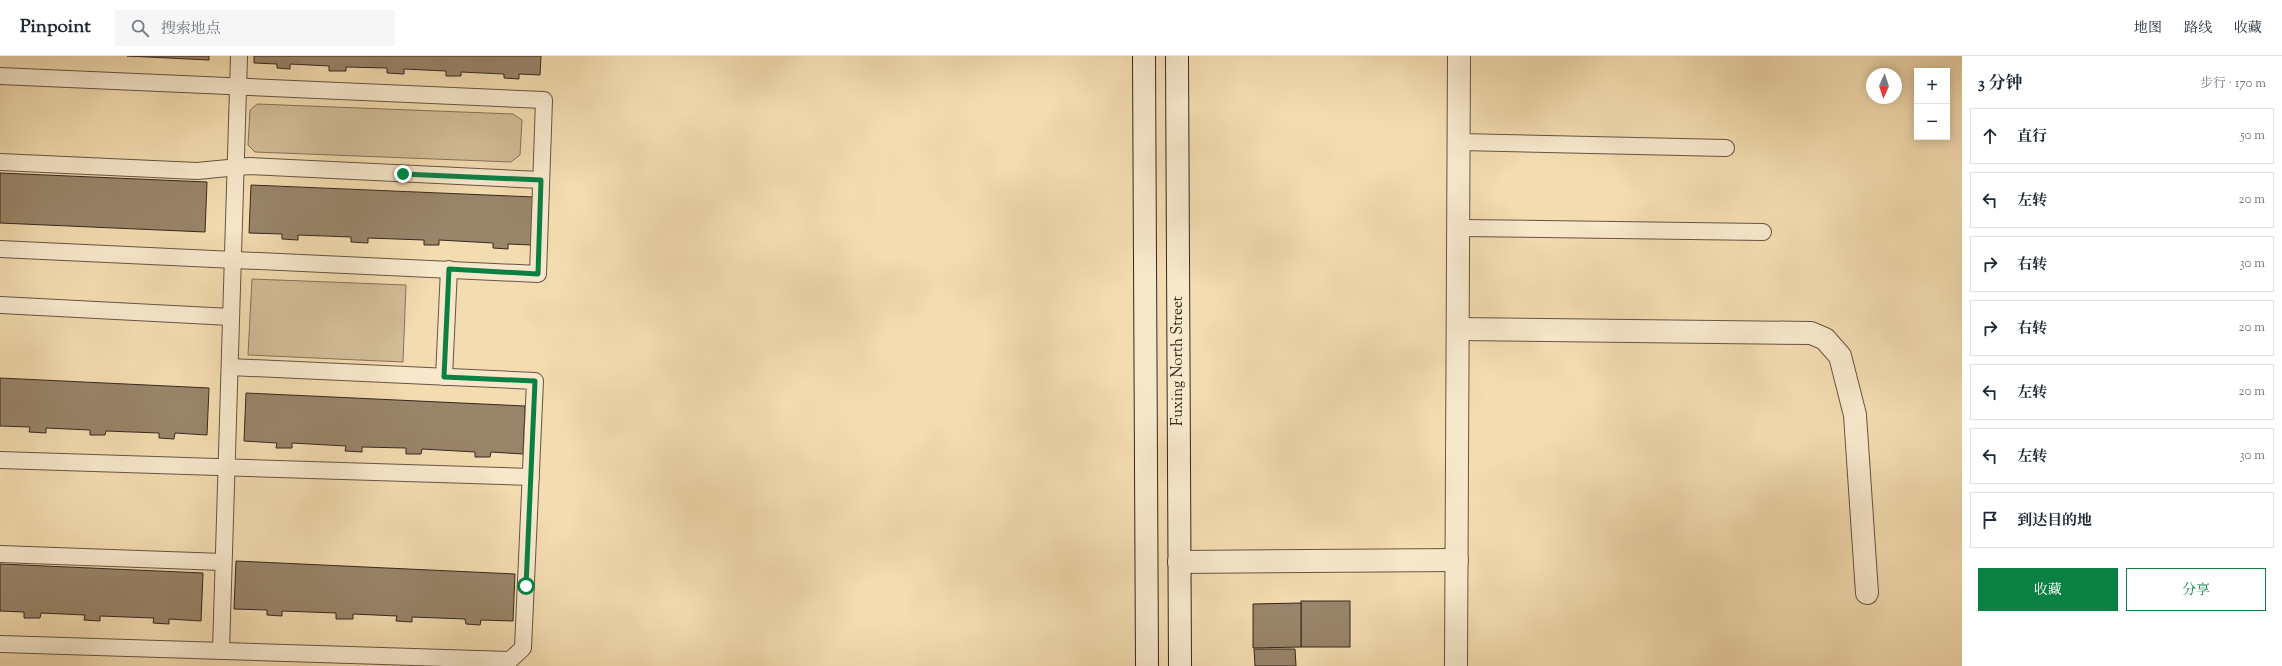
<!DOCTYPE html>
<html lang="zh">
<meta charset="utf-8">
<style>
body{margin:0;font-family:"Sorts Mill Goudy","Noto Serif SC",serif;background:#f6f6f7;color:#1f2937}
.controls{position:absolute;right:12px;top:12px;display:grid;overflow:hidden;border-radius:0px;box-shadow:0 2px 10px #0003}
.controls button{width:36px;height:36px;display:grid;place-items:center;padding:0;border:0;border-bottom:1px solid #e0e1e3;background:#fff;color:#1f2937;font:20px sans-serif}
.compass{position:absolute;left:1866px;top:12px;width:36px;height:36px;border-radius:50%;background:#fff;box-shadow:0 2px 10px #0003;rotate:183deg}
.stop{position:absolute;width:12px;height:12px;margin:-9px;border:3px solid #0b8043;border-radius:50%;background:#fff}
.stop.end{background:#0b8043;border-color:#fff;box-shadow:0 1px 4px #0008}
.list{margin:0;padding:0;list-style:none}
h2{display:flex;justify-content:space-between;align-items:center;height:52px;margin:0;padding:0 16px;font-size:17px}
h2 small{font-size:13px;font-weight:400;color:#747a83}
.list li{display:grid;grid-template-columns:26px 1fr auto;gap:12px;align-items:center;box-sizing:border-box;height:56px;margin:0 8px 8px;padding:0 8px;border:1px solid #e0e1e3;border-radius:0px}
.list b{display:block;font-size:15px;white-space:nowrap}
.list em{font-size:13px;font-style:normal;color:#747a83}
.actions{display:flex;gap:8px;padding:12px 16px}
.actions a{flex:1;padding:9px 0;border:1px solid #0b8043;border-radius:0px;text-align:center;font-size:14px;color:#0b8043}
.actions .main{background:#0b8043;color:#fff}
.icon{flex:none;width:22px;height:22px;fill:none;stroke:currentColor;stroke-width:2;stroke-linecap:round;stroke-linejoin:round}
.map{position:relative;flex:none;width:1962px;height:610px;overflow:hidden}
header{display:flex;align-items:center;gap:24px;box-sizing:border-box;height:56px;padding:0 20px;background:#fff;border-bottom:1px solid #e0e1e3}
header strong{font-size:19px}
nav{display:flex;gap:22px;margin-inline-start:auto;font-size:14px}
.search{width:280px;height:36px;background:#f6f6f7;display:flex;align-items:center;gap:10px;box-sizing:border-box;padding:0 14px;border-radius:0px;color:#747a83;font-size:15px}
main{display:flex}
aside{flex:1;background:#fff}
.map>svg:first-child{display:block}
</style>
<header>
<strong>Pinpoint</strong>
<div class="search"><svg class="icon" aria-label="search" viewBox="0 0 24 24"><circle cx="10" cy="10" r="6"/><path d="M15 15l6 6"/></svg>搜索地点</div>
<nav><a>地图</a><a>路线</a><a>收藏</a></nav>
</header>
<main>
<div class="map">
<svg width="1962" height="610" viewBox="0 0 1962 610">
<rect width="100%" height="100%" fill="#f3dcb0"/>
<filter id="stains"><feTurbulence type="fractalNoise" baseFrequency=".005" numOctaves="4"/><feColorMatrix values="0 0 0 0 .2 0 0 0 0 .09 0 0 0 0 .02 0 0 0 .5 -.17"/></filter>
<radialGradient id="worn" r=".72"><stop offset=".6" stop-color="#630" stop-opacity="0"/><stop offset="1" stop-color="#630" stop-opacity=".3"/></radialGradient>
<g fill="#d3bd97" stroke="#85725b">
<polygon points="257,48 513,58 522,64 520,99 511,106 255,96 248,89 250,54"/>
<polygon points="252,223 406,229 403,306 248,299"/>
</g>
<g fill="#99856a" stroke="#37271f">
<polygon points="127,0 209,0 209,4"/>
<polygon points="254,0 541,0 540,19 519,18 519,23 504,22 504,18 461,16 461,20 446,20 446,15 404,13 404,18 387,17 387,12 346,11 346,15 329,15 329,10 290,8 290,13 277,12 277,8 254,7"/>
<polygon points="0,117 207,126 205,176 0,167"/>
<polygon points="251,129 534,141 532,189 508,188 508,193 493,192 493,187 439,184 439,189 424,189 424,184 368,182 368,187 351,186 351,181 298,179 298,184 282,183 282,178 249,177"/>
<polygon points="0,322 209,332 207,379 175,377 174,383 159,382 159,377 106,375 105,379 90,379 90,374 46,372 46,377 29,376 30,371 0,370"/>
<polygon points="246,337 525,350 523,398 491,396 490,401 475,401 475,396 422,393 421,398 406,398 406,392 362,391 362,396 345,395 346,390 292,387 292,392 276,392 277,387 244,385"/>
<polygon points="236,505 515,518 513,565 481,564 480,569 466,568 465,563 412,561 412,566 396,565 397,560 353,558 353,563 336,563 336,557 282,555 282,560 267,559 267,554 234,553"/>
<polygon points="0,508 203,517 201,565 169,563 169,568 153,567 154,562 100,560 100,565 84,564 85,559 41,557 40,562 24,562 24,556 0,555"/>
<rect x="1301" y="545" width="49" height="46"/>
<polygon points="1301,547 1301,591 1253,592 1253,548"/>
<polygon points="1254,593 1295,593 1296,610 1255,610"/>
</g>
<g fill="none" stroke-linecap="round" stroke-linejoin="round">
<g stroke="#665443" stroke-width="18">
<g id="service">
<polyline points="0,20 544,44 538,218 0,193"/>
<polyline points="1460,86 1726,92"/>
<polyline points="0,106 197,115 249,110 541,124"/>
<polyline points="1460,172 1763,176"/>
<polyline points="0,249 231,261"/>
<polyline points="444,321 449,213"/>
<polyline points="0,404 531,421"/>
<polyline points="0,498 223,506"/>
<polyline points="0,588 510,604 523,592 535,325 230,311"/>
<polyline points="221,595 239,0"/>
</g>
</g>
<g stroke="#665443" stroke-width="24">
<g id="minor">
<polyline points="1459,273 1811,277 1825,283 1840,300 1855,359 1867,537"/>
<polyline points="1179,506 1457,504"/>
<polyline points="1456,610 1459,0"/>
</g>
</g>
<g stroke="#37271f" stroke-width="24">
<g id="secondary">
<polyline points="1144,0 1147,610"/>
<polyline points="1177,0 1180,610"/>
</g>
</g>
<use href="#service" stroke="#f7e8cc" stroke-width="16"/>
<use href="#minor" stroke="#f7e8cc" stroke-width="22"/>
<use href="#secondary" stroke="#f7e8cc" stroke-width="22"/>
</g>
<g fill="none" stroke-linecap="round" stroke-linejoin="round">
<polyline stroke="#0b8043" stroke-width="5" points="403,118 541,124 538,218 449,213 444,321 535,325 526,530"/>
</g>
<g text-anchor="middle" stroke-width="3" stroke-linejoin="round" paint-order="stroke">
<g font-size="15" fill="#37271f" stroke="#f7e8cc">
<text transform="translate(1177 305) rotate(-90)" y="5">Fuxing North Street</text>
</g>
</g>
<rect width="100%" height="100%" filter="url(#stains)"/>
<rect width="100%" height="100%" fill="url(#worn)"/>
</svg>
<div class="controls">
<button>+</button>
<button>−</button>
</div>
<svg class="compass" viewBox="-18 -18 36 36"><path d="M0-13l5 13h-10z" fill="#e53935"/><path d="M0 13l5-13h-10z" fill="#747a83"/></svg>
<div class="stop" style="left:526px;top:530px"></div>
<div class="stop end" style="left:403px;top:118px"></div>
</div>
<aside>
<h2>3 分钟<small>步行 · 170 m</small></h2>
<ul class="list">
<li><svg class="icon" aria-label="ahead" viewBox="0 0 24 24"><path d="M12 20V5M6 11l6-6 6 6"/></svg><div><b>直行</b></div><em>50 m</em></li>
<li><svg class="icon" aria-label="left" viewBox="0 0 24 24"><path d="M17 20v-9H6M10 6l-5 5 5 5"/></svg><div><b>左转</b></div><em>20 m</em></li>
<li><svg class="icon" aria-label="right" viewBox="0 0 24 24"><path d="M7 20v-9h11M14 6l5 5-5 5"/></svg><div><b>右转</b></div><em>30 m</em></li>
<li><svg class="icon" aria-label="right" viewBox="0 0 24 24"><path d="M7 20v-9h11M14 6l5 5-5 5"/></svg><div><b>右转</b></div><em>20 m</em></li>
<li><svg class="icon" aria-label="left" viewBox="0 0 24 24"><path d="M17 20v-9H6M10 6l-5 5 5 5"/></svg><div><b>左转</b></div><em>20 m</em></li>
<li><svg class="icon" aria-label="left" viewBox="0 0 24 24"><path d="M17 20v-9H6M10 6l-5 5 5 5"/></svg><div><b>左转</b></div><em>30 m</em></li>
<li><svg class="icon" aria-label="arrive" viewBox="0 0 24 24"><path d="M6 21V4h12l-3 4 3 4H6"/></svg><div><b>到达目的地</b></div></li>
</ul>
<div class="actions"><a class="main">收藏</a><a>分享</a></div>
</aside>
</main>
